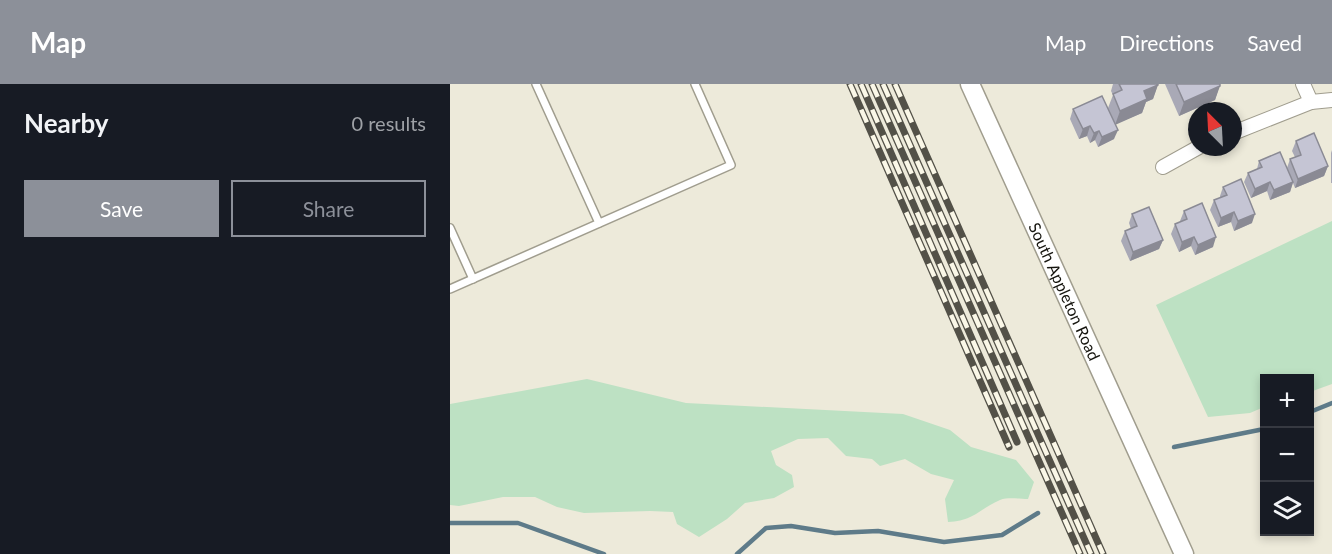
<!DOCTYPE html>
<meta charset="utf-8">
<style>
body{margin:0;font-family:Lato,sans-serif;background:#242831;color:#f1f3f6}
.controls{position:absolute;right:18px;bottom:18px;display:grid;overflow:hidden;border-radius:0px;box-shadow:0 3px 9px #0003}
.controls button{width:54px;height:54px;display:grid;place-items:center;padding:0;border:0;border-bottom:2px solid #363941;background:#171b24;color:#f1f3f6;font:30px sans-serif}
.compass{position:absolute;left:738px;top:18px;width:54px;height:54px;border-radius:50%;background:#171b24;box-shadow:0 3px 9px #0003;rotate:336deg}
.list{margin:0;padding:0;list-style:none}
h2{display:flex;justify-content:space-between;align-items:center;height:78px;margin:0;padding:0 24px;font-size:26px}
h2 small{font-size:20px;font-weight:400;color:#9ea1a6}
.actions{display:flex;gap:12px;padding:18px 24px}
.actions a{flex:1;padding:14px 0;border:2px solid #8c9099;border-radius:0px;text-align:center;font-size:21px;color:#8c9099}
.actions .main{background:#8c9099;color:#fff}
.icon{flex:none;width:33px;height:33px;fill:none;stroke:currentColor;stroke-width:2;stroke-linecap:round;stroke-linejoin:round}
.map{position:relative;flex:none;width:882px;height:470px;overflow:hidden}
header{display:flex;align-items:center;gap:36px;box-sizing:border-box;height:84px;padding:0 30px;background:#8c9099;color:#fff}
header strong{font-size:28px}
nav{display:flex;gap:33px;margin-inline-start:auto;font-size:21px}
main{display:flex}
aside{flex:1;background:#171b24}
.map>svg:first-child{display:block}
</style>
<header>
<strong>Map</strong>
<nav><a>Map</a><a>Directions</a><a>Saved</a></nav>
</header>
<main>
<aside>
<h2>Nearby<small>0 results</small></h2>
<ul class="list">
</ul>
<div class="actions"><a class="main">Save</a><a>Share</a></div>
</aside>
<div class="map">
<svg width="882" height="470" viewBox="0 0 882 470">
<rect width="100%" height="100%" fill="#edeada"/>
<g fill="#bde1c3">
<polygon points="882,137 882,300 860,308 860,294 814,294 814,323 800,329 758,333 706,221"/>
<path d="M137,295L236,319L453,330L500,346L521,363L566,376L584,398L578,415C570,415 558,413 550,416C529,425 524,437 498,438L495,415L504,396L481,390L455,375L430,382L422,375L396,372L378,354L348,355L321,367L326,381L342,391L344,403L324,414L295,419L277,435L249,453L227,440L223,428L200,427L134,429L107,423L85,413H53L9,422L0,421V320Z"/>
</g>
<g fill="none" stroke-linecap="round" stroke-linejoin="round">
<g stroke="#5e7b89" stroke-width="4.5">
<polyline points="860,328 882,319"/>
<polyline points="724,363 814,345"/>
<polyline points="0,439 68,439 154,470"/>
<polyline points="287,470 316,444 341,442 385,449 428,447 494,458 552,451 588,429"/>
</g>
<g stroke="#a09d8e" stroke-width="10">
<g id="service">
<polyline points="86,0 149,139"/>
<polyline points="0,144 23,195"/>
<polyline points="0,205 281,81 245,0"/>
</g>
</g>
<g stroke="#a09d8e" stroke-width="16">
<g id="minor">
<polyline points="853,0 861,18"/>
<polyline points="783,49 861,18 882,16"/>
<polyline points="713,83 749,63"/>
</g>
</g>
<g stroke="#a09d8e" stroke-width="21">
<g id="secondary">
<path id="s1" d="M520,0L734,470"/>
</g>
</g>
<use href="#service" stroke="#fff" stroke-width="7"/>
<use href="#minor" stroke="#fff" stroke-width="14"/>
<use href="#secondary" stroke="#fff" stroke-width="18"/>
<g stroke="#535148" stroke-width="7">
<g id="rail">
<polyline points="400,0 559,363"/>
<polyline points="411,0 567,358"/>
<polyline points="422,0 630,470"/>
<polyline points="433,0 641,470"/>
<polyline points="445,0 653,470"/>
</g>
</g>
<use href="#rail" stroke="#faf7e7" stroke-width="4.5" stroke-dasharray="14" stroke-linecap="butt"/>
</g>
<g fill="#a9a9b6">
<polygon points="663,0 708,0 703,15 696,18 692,29 665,40 664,55 648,63 645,56 640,59 637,52 629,55 620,35 623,25 658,24 663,11 661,7"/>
<polygon points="715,0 770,0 765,16 729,32"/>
<polygon points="846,57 878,82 874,92 845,104 843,99 840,108 820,116 817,107 801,114 794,98 798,89 807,85 809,77 837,84 840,75 845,73 842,67"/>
<polygon points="882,66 882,99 881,99 881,69"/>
<polygon points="773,103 802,139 784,147 781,138 768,143 760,126 764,116 770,114 770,112"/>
<polygon points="734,127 763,163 745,171 741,162 729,168 721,150 725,140 731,138 730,137"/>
<polygon points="682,130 713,156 709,165 680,177 671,157 675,147 681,145 679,139"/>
</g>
<g fill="#8a8a94">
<polygon points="708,1 703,15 696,18 692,29 665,41 670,27 694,7"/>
<polygon points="770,2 765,16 729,32 734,18"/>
<polygon points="640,42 637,52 629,55 633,45"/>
<polygon points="668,46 664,55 648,63 652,53"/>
<polygon points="649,47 645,56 640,59 644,49"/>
<polygon points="878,82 874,92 845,104 848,95"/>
<polygon points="820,98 817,107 801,114 805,105"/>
<polygon points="843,98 840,108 820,116 824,106"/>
<polygon points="784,128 781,138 768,143 771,134"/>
<polygon points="805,130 802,139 784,147 788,137"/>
<polygon points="744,153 741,162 729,168 732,158"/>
<polygon points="766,153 763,163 745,171 748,161"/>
<polygon points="713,156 709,165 680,177 683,168"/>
</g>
<g fill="#c5c5d4" stroke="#8a8a94" stroke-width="1.5">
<polygon points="669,0 708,0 708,1 694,7 697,15 670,27 663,10 672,6"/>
<polygon points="726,0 770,0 770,2 734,18"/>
<polygon points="652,12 668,46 652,53 649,47 644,49 640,42 633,45 623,25"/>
<polygon points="864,49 878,82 848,95 840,75 851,71 846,57"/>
<polygon points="830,68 843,98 824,106 820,98 805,105 798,89 812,83 809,77"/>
<polygon points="791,95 805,130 788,137 784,128 771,134 764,116 777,111 773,103"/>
<polygon points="752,119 766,153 748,161 744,153 732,158 725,140 737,135 734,127"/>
<polygon points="699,123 713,156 683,168 675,147 687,142 682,130"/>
</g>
<g text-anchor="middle" stroke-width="4.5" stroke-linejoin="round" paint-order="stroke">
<g font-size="16" fill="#15140e" stroke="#faf7e7">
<text dy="6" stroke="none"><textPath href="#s1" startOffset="228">South Appleton Road</textPath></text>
</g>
</g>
</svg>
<div class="controls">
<button>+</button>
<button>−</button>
<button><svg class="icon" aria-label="layers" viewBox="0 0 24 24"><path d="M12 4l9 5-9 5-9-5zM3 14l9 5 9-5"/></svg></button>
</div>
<svg class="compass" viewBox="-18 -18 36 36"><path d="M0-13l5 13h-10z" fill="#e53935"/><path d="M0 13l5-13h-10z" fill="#9ea1a6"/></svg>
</div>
</main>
